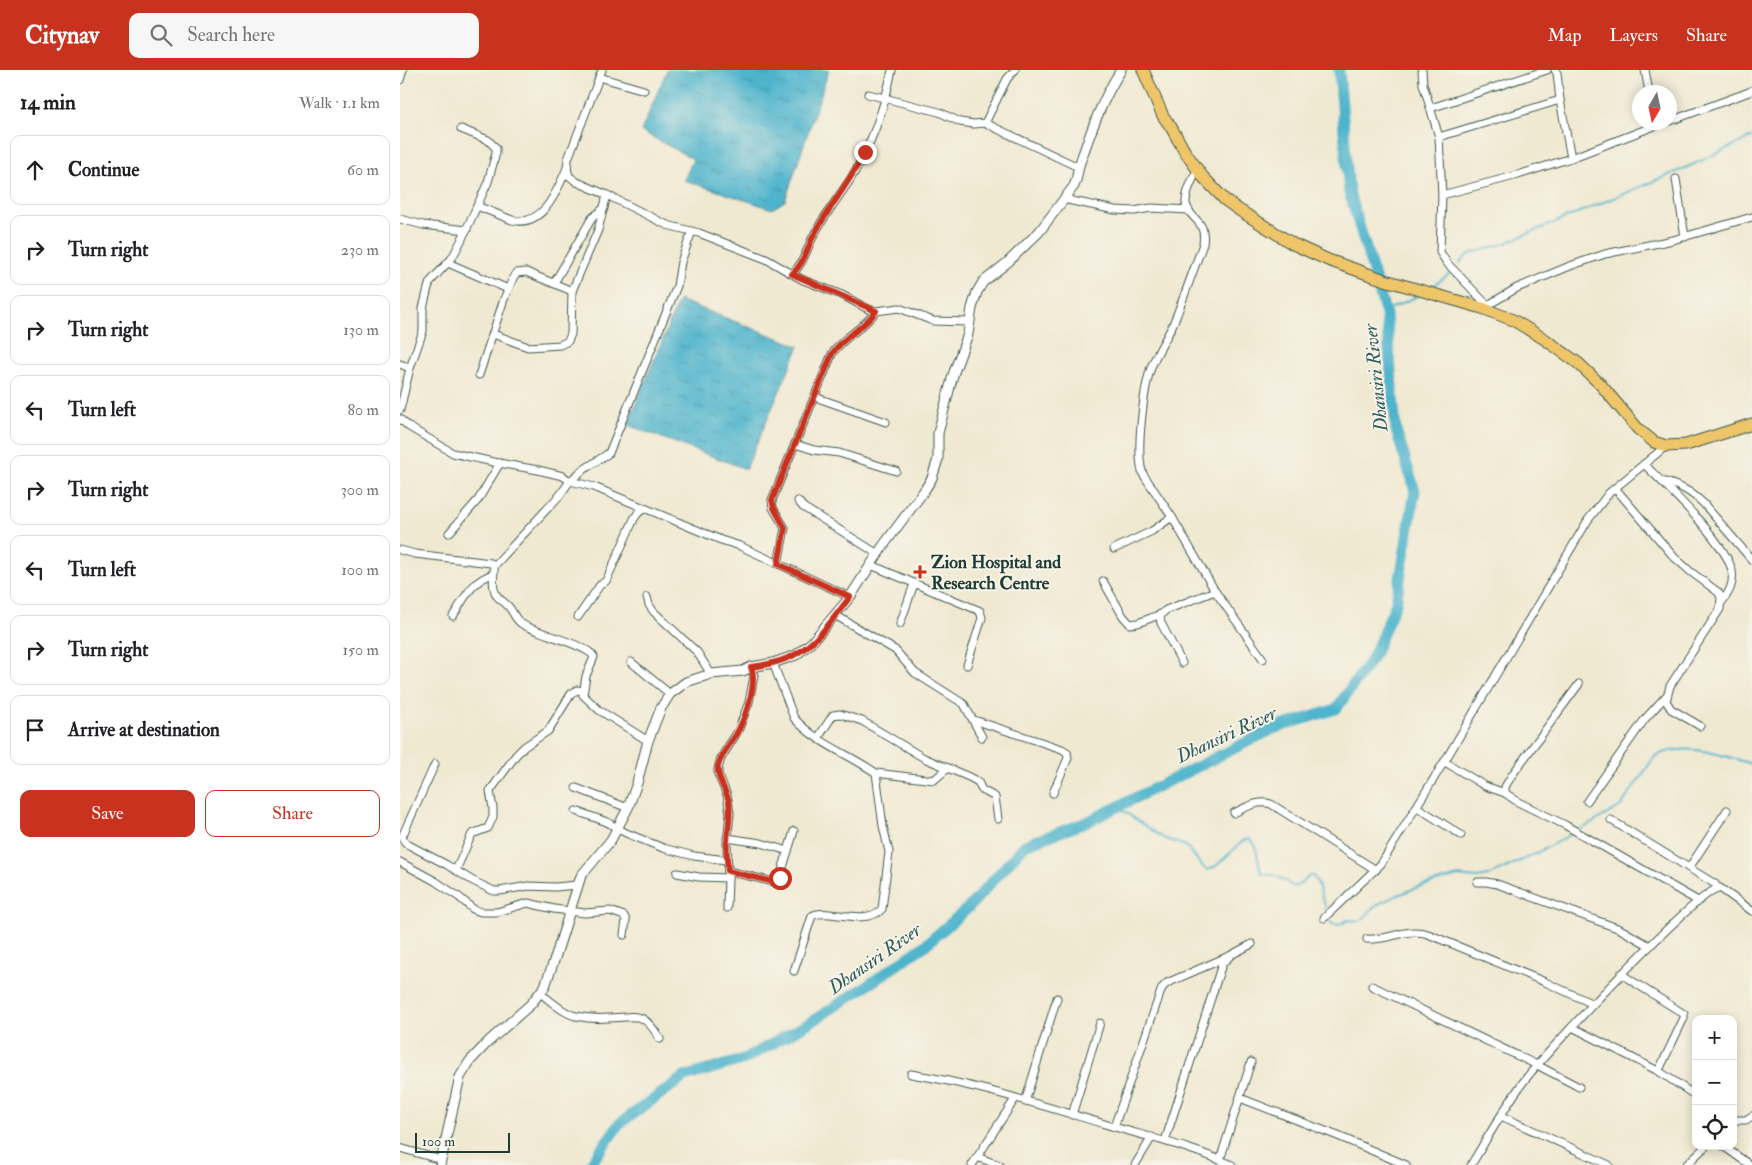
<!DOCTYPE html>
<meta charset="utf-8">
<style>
body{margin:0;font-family:"IM FELL Double Pica",serif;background:#f6f6f6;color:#202124}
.controls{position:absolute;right:15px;bottom:15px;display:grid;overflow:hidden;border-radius:10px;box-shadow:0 2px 12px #0003}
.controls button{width:45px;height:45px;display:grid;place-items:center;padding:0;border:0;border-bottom:1px solid #e0e0e0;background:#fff;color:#202124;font:25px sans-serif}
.compass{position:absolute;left:1232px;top:15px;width:45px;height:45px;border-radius:50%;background:#fff;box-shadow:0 2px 12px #0003;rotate:189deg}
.scale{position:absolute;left:15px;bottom:12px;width:95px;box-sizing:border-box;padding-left:5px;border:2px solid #1f3d34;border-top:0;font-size:14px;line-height:18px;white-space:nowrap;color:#1f3d34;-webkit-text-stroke:4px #f7f3e8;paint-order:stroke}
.stop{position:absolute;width:15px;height:15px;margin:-11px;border:4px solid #c8321e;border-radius:50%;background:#fff}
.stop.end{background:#c8321e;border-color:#fff;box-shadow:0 1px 5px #0008}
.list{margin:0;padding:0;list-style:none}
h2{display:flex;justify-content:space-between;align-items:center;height:65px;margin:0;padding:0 20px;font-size:21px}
h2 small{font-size:16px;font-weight:400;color:#757577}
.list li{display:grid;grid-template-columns:32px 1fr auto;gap:15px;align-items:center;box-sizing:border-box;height:70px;margin:0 10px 10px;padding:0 10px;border:1px solid #e0e0e0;border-radius:10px}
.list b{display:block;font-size:19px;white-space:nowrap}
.list em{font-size:16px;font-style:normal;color:#757577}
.actions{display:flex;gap:10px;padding:15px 20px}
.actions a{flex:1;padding:11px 0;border:1px solid #c8321e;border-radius:10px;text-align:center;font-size:18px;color:#c8321e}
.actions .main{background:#c8321e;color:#fff}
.icon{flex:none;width:28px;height:28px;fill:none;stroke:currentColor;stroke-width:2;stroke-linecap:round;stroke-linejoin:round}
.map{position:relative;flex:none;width:1352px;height:1095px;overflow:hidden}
header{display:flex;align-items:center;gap:30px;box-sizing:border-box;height:70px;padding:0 25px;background:#c8321e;color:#fff}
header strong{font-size:24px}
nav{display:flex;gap:28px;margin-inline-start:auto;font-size:18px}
.search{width:350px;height:45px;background:#f6f6f6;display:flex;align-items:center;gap:12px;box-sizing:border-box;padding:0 18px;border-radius:10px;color:#757577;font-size:19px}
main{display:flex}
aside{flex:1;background:#fff}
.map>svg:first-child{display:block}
</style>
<header>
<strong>Citynav</strong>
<div class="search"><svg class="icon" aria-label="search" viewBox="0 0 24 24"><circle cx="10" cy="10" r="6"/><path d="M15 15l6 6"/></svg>Search here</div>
<nav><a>Map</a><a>Layers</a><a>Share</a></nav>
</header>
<main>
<aside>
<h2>14 min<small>Walk · 1.1 km</small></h2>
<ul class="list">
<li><svg class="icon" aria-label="ahead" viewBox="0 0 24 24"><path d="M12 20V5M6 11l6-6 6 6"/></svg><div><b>Continue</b></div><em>60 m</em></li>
<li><svg class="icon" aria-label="right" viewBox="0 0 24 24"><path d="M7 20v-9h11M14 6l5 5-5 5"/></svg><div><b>Turn right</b></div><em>230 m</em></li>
<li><svg class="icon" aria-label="right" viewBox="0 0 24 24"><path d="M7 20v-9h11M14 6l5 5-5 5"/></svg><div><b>Turn right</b></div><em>130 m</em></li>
<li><svg class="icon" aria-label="left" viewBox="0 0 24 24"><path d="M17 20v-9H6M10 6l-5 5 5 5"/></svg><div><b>Turn left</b></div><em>80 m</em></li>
<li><svg class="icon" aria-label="right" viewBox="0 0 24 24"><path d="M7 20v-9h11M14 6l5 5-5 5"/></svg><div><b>Turn right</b></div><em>300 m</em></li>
<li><svg class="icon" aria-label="left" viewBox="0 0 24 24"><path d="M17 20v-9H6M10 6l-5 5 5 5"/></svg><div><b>Turn left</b></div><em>100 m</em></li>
<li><svg class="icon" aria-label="right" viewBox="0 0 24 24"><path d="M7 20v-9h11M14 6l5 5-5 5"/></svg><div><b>Turn right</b></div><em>150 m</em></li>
<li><svg class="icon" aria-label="arrive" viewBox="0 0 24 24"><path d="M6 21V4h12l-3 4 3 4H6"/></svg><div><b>Arrive at destination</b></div></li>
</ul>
<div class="actions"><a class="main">Save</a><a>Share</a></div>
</aside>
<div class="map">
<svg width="1352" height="1095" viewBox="0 0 1352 1095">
<defs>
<pattern id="water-ripples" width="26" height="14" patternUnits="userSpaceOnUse" patternTransform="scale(1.25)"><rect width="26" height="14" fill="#4eb4cc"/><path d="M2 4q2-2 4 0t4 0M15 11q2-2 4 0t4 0" fill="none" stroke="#4094a6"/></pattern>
</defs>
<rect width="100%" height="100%" fill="#f7f3e8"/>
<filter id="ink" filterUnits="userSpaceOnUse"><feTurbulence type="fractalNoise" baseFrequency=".02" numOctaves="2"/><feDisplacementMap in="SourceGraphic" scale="10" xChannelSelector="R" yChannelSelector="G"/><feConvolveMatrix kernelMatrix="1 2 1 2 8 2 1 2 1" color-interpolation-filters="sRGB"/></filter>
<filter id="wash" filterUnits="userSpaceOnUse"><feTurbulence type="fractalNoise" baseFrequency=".0096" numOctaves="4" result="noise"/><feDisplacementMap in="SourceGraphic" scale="20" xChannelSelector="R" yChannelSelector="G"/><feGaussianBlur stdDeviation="1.12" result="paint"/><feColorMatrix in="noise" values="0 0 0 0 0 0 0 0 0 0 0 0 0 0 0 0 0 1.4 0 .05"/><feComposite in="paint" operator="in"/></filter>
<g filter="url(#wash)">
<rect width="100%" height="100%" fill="#f0e9d2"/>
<g fill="url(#water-ripples)" stroke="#367880">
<polygon points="267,0 429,0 385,131 372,139 284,110 293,89 241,61"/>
<polygon points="279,230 399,276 346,399 227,355"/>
</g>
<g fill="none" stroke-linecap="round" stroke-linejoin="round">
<g stroke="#4eb4cc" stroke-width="2">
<polyline points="1060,193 1066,186 1072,183 1103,174 1281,100 1352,67"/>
<polyline points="1030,218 1052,202"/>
<polyline points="985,241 1020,225"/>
<path d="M718,737L763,768L786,776L803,797L808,800L816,796L844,770L850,769L855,775L861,803C866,805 871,804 876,806C895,814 890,825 909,806H913L917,812L931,853L937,855L949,850L959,851L963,849L972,839L982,832L1015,818L1058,806L1077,808L1088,806L1137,783L1173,763"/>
<path d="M1180,760L1221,736L1255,686C1287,671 1320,685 1352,694"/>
</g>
<polyline stroke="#4eb4cc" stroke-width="11" points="190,1095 219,1054 284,1007 345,989 411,952 468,915 523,877 569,837 625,775 687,752 875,658 936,639 973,587 996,533 1015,421 996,360 986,244 949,122 939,0"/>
</g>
</g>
<g filter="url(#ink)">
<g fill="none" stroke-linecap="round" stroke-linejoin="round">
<g stroke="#3e574c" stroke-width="9">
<g id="minor">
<polyline points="202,0 168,89 167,98 169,106 177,112 207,125 267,155 299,163 366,189 403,210 442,225 470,240 476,241 499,238 533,251 569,252"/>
<polyline points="1022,0 1023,14 1039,67 1042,125 1040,182 1047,193 1091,239"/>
<polyline points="1155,0 1157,3 1160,30 1171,88"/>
<polyline points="1245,0 1249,22"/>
<polyline points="199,7 244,20"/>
<polyline points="0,10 3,0"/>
<polyline points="468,24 539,42 560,52 574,54 585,53 678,97"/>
<polyline points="1031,38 1147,0"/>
<polyline points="1270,51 1349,22 1352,20"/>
<polyline points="585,53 607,9 615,0"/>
<polyline points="1039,67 1160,30"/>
<path d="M797,100C793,109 785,123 786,133C789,151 807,148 803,174C793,201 784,228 773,254C767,268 758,280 752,295C744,315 735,384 743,404L772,447L815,521L863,589"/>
<polyline points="1276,109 1285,167"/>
<polyline points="1042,125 1118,105 1171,88 1265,52"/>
<polyline points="663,129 715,140 734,141 751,138 789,140"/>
<path d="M77,136L112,150C143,158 157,121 167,98"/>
<polyline points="0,149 23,155 67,160"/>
<polyline points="48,193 108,219"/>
<path d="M392,204C404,193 407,178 414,165C424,146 438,128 450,110C471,76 484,40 492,0"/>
<polyline points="154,213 192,148 204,138"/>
<polyline points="1088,235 1117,218 1170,196 1205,184 1273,170 1352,147"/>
<polyline points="93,264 128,277 160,275 168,271 171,264 172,221 198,160 207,125"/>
<polyline points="0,294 10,298"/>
<polyline points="79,305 104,229 114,206 117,203 126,202 172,221"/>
<polyline points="415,327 486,352"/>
<polyline points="0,340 10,298 23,261 23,238 28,218 30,212 52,188 61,171 88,112 96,83 96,78 88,70 61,59"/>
<polyline points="0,349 9,357 53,383 93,392 138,400 163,406 170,411 194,417 321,470 340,476 450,527"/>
<polyline points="395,374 414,380 439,383 496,401"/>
<path d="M1244,394C1267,417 1326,472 1332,501C1334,514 1329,523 1321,533"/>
<path d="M1262,411C1280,416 1289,420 1303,433L1352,490"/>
<polyline points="1215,418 1274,487 1291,502 1318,522 1321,527 1320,539 1270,616 1266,631 1271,639 1300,656"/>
<polyline points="398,431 403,437 478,484"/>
<polyline points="49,463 78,430 100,393"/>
<polyline points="714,479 752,461 772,447"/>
<polyline points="0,480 15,484 91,493 94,496 160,425 170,411 183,400 209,383 277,216 281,192 292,161"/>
<path d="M378,494L385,458L373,438L372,430L432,284C443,266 464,259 476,241"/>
<polyline points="471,495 580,541 582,548 567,595"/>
<path d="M94,496C95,505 91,513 95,522C97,529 104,531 108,536C114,542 114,549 122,554C136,563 189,575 194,587L186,606L183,625L199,640L248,671"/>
<polyline points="703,511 723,546 730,554 738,553 761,544"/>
<polyline points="247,527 249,535 254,542 297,582 311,604"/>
<polyline points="435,545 495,580 515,603 564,634 582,667"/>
<path d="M53,546C65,528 71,511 93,504"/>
<polyline points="178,547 200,515 206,511 234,449 238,443 245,438"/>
<polyline points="500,554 514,514"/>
<polyline points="231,592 270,624"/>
<path d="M373,593L394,648C416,673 449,684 476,703L483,756L489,782L482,839C465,857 425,837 412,846L394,901"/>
<path d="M782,593L761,553C759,547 761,544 766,540L815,521"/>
<polyline points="1179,614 1112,705 1105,717 1105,723 1118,732 1165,755 1298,831"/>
<polyline points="574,650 662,679 667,682 668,688 653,723"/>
<polyline points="418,668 433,645 440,644 462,651 524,688 569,707 578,712 582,720 595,727 598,749"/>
<polyline points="1045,692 1085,716 1105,723"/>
<polyline points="35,694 5,760 2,767 5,773 47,795 73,811 94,821 100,821 128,816 155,817 177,815"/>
<polyline points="476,703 534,710 548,698"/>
<polyline points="176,718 228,738"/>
<polyline points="1187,731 1245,649 1266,626"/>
<polyline points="1017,737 1061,765"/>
<polyline points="176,741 207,752 226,763 263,778 294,786 326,790"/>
<path d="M834,743C846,737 858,730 871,734L976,800"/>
<polyline points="1211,750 1315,814 1317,817"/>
<polyline points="327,768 361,773 388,781"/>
<polyline points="0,792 35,811 59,827 73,839 81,842 97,842 128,833 154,839 185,843 210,841 224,846 226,850 224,865"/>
<polyline points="1289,798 1327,740"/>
<polyline points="56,800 72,764 88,758 93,747 93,738 90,721 116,685 124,677 148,661 171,624 177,620 183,621"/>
<polyline points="328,801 374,812 378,811 381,804 394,761"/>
<polyline points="277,803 299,807 328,808"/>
<polyline points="1077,812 1086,812 1097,814 1220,859 1250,876"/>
<polyline points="327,838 328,808 327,773 330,743 327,725 318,704 318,699 321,688 338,661 349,632 354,606 351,597"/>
<polyline points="924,848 981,794 1049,684 1188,450 1209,423 1266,376"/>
<path d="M967,869C991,871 1004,857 1028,864L1145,912L1193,934"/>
<polyline points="1221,904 1284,944 1284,948 1259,1000 1260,1002 1296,1026"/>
<polyline points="972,916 1137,995 1179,1017"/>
<path d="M140,923C151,931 163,943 176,946C186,948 198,949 208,948C237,947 243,940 260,969"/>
<polyline points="1172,957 1260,1002"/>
<path d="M511,1004C574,1014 637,1034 698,1052C743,1066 789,1076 832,1095"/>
<polyline points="840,1028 938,1066 1006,1095"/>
<polyline points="625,1032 657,928"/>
<polyline points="672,1045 700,953"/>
<polyline points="1101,1046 1209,1095"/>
<polyline points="1333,1050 1346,1050 1352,1046"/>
<polyline points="714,1057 762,918 767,913 827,887"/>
<polyline points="765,1071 822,894 831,885 852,874"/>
<polyline points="1323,1076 1350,1095"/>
<polyline points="0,1078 41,1090"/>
<polyline points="577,1087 599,1095"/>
<polyline points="820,1090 851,992"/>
<polyline points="572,1095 615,1029"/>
<polyline points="735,1095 752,1067"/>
<path d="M1071,1095C1088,1067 1104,1038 1124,1011C1143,986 1300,816 1320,818L1352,841"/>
<polyline points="1286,1095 1306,1076"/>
</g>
</g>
<g stroke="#3e574c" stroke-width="11">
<path id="tertiary" d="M40,1095L60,1007L70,991L89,971L131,934L145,916L155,888L181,806L211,770L228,738L237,713L248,671L261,638L270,624L286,612L311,604L343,601L351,597L373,593L396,585L412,572L450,527L483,476L524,421L532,408L538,389V363L553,305L568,264L572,238L577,222L583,212L608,192L639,162L674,116C678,108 677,99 681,90C692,58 703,28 721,0"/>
</g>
<g stroke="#3e574c" stroke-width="13">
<polyline id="primary" points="743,0 763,46 771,57 785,82 803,107 825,130 839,140 893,174 928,190 985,210 1082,238 1113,250 1146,270 1178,293 1201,315 1238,359 1254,372 1266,376 1286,375 1352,354"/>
</g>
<use href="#minor" stroke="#fff" stroke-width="7"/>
<use href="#tertiary" stroke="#fff" stroke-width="9"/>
<use href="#primary" stroke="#eec569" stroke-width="11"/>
</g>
</g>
<g fill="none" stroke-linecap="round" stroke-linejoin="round" filter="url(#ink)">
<path stroke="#c8321e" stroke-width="6" d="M380,808L374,812L328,801C327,791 326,781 327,771C328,758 331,745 329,732C327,721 316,708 318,696C321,684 331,673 337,663C345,648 358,613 351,597C366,595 383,592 396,584C419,571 434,547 450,527L378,494L385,458L374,438L372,430L432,284C443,266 464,259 476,241L392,204C405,193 407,177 415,163C430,136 450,111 465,82"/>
</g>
<path fill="#c8321e" stroke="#f7f3e8" stroke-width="2" d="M517.5 494.5h5v5h5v5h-5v5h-5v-5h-5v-5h5z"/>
<g text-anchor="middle" stroke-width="4" stroke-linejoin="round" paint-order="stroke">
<g font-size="18" font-weight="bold" fill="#1f3d34" stroke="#f7f3e8" text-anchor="start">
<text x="531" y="498">Zion Hospital and<tspan x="531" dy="21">Research Centre</tspan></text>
</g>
<g font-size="19" font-style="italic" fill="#2b5b5a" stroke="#f7f3e8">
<text transform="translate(975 308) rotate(-96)" y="7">Dhansiri River</text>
<text transform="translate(826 664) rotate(-25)" y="7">Dhansiri River</text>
<text transform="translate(474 888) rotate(-35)" y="7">Dhansiri River</text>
</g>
</g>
</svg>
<div class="controls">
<button>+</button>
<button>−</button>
<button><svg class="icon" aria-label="locate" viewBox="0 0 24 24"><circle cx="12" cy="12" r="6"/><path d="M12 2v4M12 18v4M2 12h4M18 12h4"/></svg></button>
</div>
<svg class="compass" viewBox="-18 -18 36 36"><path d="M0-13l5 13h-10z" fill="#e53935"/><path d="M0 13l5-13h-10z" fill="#757577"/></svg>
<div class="scale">100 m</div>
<div class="stop" style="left:380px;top:808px"></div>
<div class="stop end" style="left:465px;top:82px"></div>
</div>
</main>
